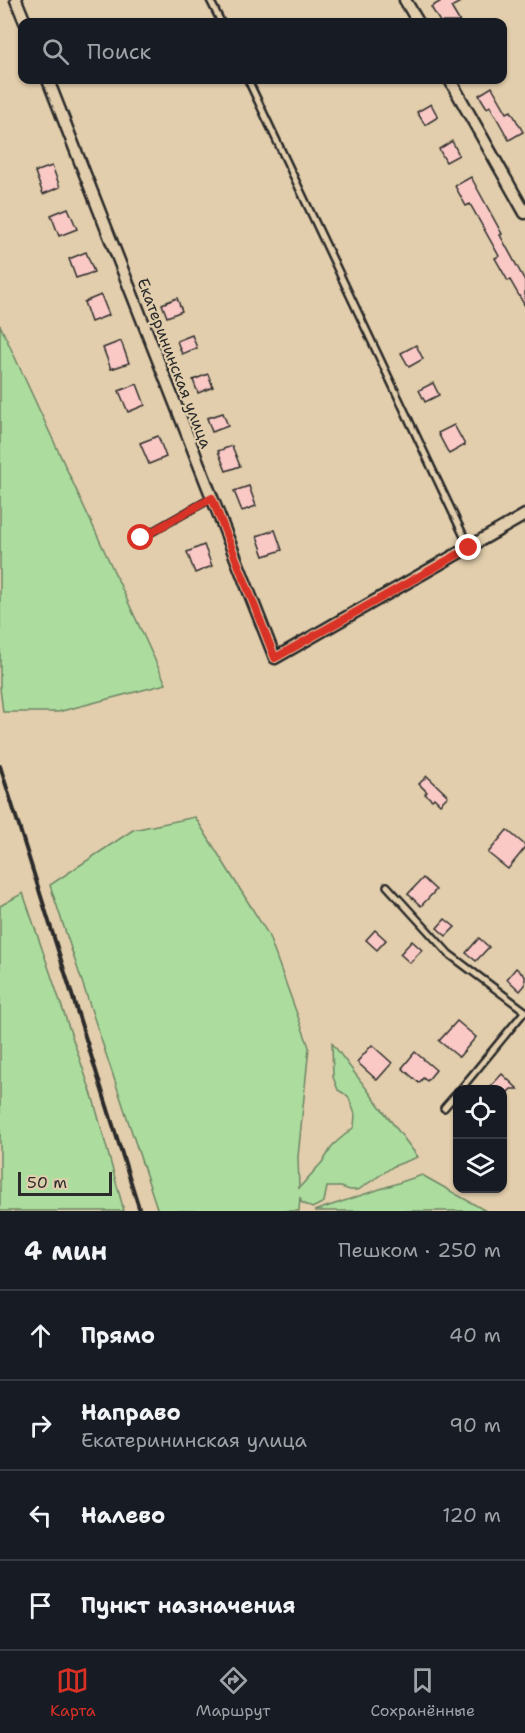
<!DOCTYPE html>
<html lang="ru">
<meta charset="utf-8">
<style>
body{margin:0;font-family:"Shantell Sans",sans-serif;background:#20242c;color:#f1f3f6}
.controls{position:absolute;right:18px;bottom:18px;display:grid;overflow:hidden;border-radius:12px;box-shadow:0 2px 4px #0004}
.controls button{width:54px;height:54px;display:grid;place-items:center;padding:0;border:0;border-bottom:2px solid #363941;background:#171b24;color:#f1f3f6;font:30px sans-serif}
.scale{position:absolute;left:18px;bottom:15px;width:94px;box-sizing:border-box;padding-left:6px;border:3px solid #2b2b2b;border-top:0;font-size:16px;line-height:21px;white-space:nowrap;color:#2b2b2b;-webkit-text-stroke:4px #e2ceac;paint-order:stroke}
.stop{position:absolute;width:18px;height:18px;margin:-14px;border:4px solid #d93025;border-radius:50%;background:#fff}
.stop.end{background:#d93025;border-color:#fff;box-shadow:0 2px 6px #0008}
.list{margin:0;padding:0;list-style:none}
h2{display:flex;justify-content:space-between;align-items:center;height:78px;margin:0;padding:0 24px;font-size:26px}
h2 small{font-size:20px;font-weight:400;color:#9ea1a6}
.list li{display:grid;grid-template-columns:39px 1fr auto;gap:18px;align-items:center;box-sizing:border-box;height:90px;padding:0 24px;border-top:2px solid #363941}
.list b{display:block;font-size:22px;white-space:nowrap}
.list p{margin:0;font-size:20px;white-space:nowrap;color:#9ea1a6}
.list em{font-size:20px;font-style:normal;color:#9ea1a6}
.icon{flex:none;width:33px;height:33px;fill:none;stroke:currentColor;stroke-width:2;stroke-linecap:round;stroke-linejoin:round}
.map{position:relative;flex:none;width:525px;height:1211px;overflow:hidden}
.search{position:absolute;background:#171b24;box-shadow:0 2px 4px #0004;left:18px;right:18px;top:18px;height:66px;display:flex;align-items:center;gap:15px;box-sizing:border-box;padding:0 21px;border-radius:12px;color:#9ea1a6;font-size:22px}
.sheet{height:438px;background:#171b24}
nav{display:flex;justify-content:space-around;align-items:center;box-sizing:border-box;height:84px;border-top:2px solid #363941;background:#171b24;font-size:16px;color:#9ea1a6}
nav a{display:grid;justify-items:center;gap:3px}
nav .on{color:#d93025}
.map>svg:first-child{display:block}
</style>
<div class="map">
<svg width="525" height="1211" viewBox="0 0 525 1211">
<rect width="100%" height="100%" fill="#e2ceac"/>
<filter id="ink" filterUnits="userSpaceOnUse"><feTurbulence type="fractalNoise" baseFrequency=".0167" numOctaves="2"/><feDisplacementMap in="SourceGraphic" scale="12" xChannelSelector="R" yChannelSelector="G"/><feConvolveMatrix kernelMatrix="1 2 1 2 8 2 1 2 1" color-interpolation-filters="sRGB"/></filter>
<g filter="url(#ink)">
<g fill="#acdd9e" stroke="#6c8464" stroke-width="1.5">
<polygon points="0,325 166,684 58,712 3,712 0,688"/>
<polygon points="195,817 268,934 309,1047 298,1157 299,1188 324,1160 333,1145 354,1127 355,1114 348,1096 338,1090 333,1077 332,1043 418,1157 394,1166 358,1190 350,1190 341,1187 327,1187 324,1202 312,1208 301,1202 300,1197 299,1211 158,1211 50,885 133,830"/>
<polygon points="23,893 93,1098 124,1211 0,1211 0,906"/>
<polygon points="422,1175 486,1211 314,1211"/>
</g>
<g fill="#fac9c6" stroke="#2b2b2b" stroke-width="1.5">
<polygon points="443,0 464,0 451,7 460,22 440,22 431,7"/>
<polygon points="492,87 507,113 511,111 523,132 509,140 490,106 487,108 479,95"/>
<polygon points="431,104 438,117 425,125 417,112"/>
<polygon points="452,141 459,155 446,162 439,149"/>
<polygon points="52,166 60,187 43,194 35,172"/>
<polygon points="471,177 502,234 500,235 525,281 525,306 510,280 508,281 495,258 499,256 470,204 466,206 455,186"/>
<polygon points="68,208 77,229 59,236 51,215"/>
<polygon points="86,252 94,272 76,278 69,259"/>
<polygon points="101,295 109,315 91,322 84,302"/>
<polygon points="177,298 182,311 167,317 162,304"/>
<polygon points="192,335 197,348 182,354 177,341"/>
<polygon points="121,341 129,363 111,369 103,348"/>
<polygon points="416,345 423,359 409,367 401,353"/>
<polygon points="208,374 213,387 198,393 193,380"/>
<polygon points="433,383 439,395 425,402 419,390"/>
<polygon points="137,384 145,405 128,412 119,391"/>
<polygon points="223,413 228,426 212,432 207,418"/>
<polygon points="454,425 465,445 449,454 438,433"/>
<polygon points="158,436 166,457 149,464 140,443"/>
<polygon points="232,446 240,466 226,471 218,451"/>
<polygon points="249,486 256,506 242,511 234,491"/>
<polygon points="275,530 282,550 264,556 257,536"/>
<polygon points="204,545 212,566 195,573 187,552"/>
<polygon points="427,776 448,796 440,804 434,798 432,800 425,794 427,792 419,784"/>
<polygon points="507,830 525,845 525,848 508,869 488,853"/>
<polygon points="423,878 436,890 421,906 408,894"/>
<polygon points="445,919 455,927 446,936 437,928"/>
<polygon points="375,930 386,940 377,950 366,940"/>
<polygon points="479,938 489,947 476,961 466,953"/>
<polygon points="412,941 422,950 410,963 400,954"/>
<polygon points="516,968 525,976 525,985 520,991 507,979"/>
<polygon points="457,1021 476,1037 459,1057 439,1041"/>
<polygon points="372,1045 392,1063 377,1080 357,1062"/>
<polygon points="415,1052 436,1070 427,1081 423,1078 419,1083 402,1068"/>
<polygon points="502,1074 518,1089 511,1089 502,1098 502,1089 488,1089"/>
</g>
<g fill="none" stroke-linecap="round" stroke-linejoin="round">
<g stroke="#2b2b2b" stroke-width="10">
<g id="service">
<polyline points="210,0 221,22"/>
<polyline points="248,80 469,547"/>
<polyline points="141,538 212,498"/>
<polyline points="387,886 449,954 525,1011"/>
<polyline points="460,1090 525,1011"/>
<polyline points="444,1108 458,1092"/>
</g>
</g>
<g stroke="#2b2b2b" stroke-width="15">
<g id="minor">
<polyline points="16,0 25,22"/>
<polyline points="405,0 418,22"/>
<polyline points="48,80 275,658 525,515"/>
<polyline points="450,80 525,213"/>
</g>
</g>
<use href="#service" stroke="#e2ceac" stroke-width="5"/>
<use href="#minor" stroke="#e2ceac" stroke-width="10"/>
<polyline stroke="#2b2b2b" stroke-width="4" points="0,766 140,1211"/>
</g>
</g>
<g fill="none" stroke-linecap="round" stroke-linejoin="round" filter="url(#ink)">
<polyline stroke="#d93025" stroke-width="8" points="141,538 212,498 275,658 469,548"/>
</g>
<g text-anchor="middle" stroke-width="4.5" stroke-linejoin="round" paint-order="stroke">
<g font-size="16" fill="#2b2b2b" stroke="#e2ceac">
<text transform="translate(175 363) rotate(69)" y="6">Екатерининская улица</text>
</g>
</g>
</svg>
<div class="controls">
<button><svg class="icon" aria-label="locate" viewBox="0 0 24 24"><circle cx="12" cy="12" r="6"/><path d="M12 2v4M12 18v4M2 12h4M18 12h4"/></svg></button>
<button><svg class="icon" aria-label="layers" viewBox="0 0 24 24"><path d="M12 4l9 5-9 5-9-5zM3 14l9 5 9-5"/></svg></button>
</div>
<div class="scale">50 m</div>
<div class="stop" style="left:141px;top:538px"></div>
<div class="stop end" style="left:469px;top:548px"></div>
<div class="search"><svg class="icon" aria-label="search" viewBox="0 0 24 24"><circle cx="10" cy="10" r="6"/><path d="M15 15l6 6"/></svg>Поиск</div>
</div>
<section class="sheet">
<h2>4 мин<small>Пешком · 250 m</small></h2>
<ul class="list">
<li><svg class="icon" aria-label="ahead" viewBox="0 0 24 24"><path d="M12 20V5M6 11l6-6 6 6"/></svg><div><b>Прямо</b></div><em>40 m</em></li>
<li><svg class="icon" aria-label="right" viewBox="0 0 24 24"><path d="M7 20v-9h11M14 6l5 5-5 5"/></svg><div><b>Направо</b><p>Екатерининская улица</p></div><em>90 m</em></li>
<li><svg class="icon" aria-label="left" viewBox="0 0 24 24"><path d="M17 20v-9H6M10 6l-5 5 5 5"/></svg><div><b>Налево</b></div><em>120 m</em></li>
<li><svg class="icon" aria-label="arrive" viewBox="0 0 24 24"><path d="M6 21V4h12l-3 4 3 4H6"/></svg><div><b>Пункт назначения</b></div></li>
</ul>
</section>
<nav>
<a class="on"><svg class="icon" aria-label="map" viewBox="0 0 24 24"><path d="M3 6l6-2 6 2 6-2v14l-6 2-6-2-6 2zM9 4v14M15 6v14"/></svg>Карта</a>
<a><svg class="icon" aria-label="directions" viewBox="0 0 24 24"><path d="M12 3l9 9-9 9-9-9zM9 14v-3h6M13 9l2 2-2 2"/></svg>Маршрут</a>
<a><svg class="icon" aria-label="saved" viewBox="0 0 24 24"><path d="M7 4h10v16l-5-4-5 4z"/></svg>Сохранённые</a>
</nav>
